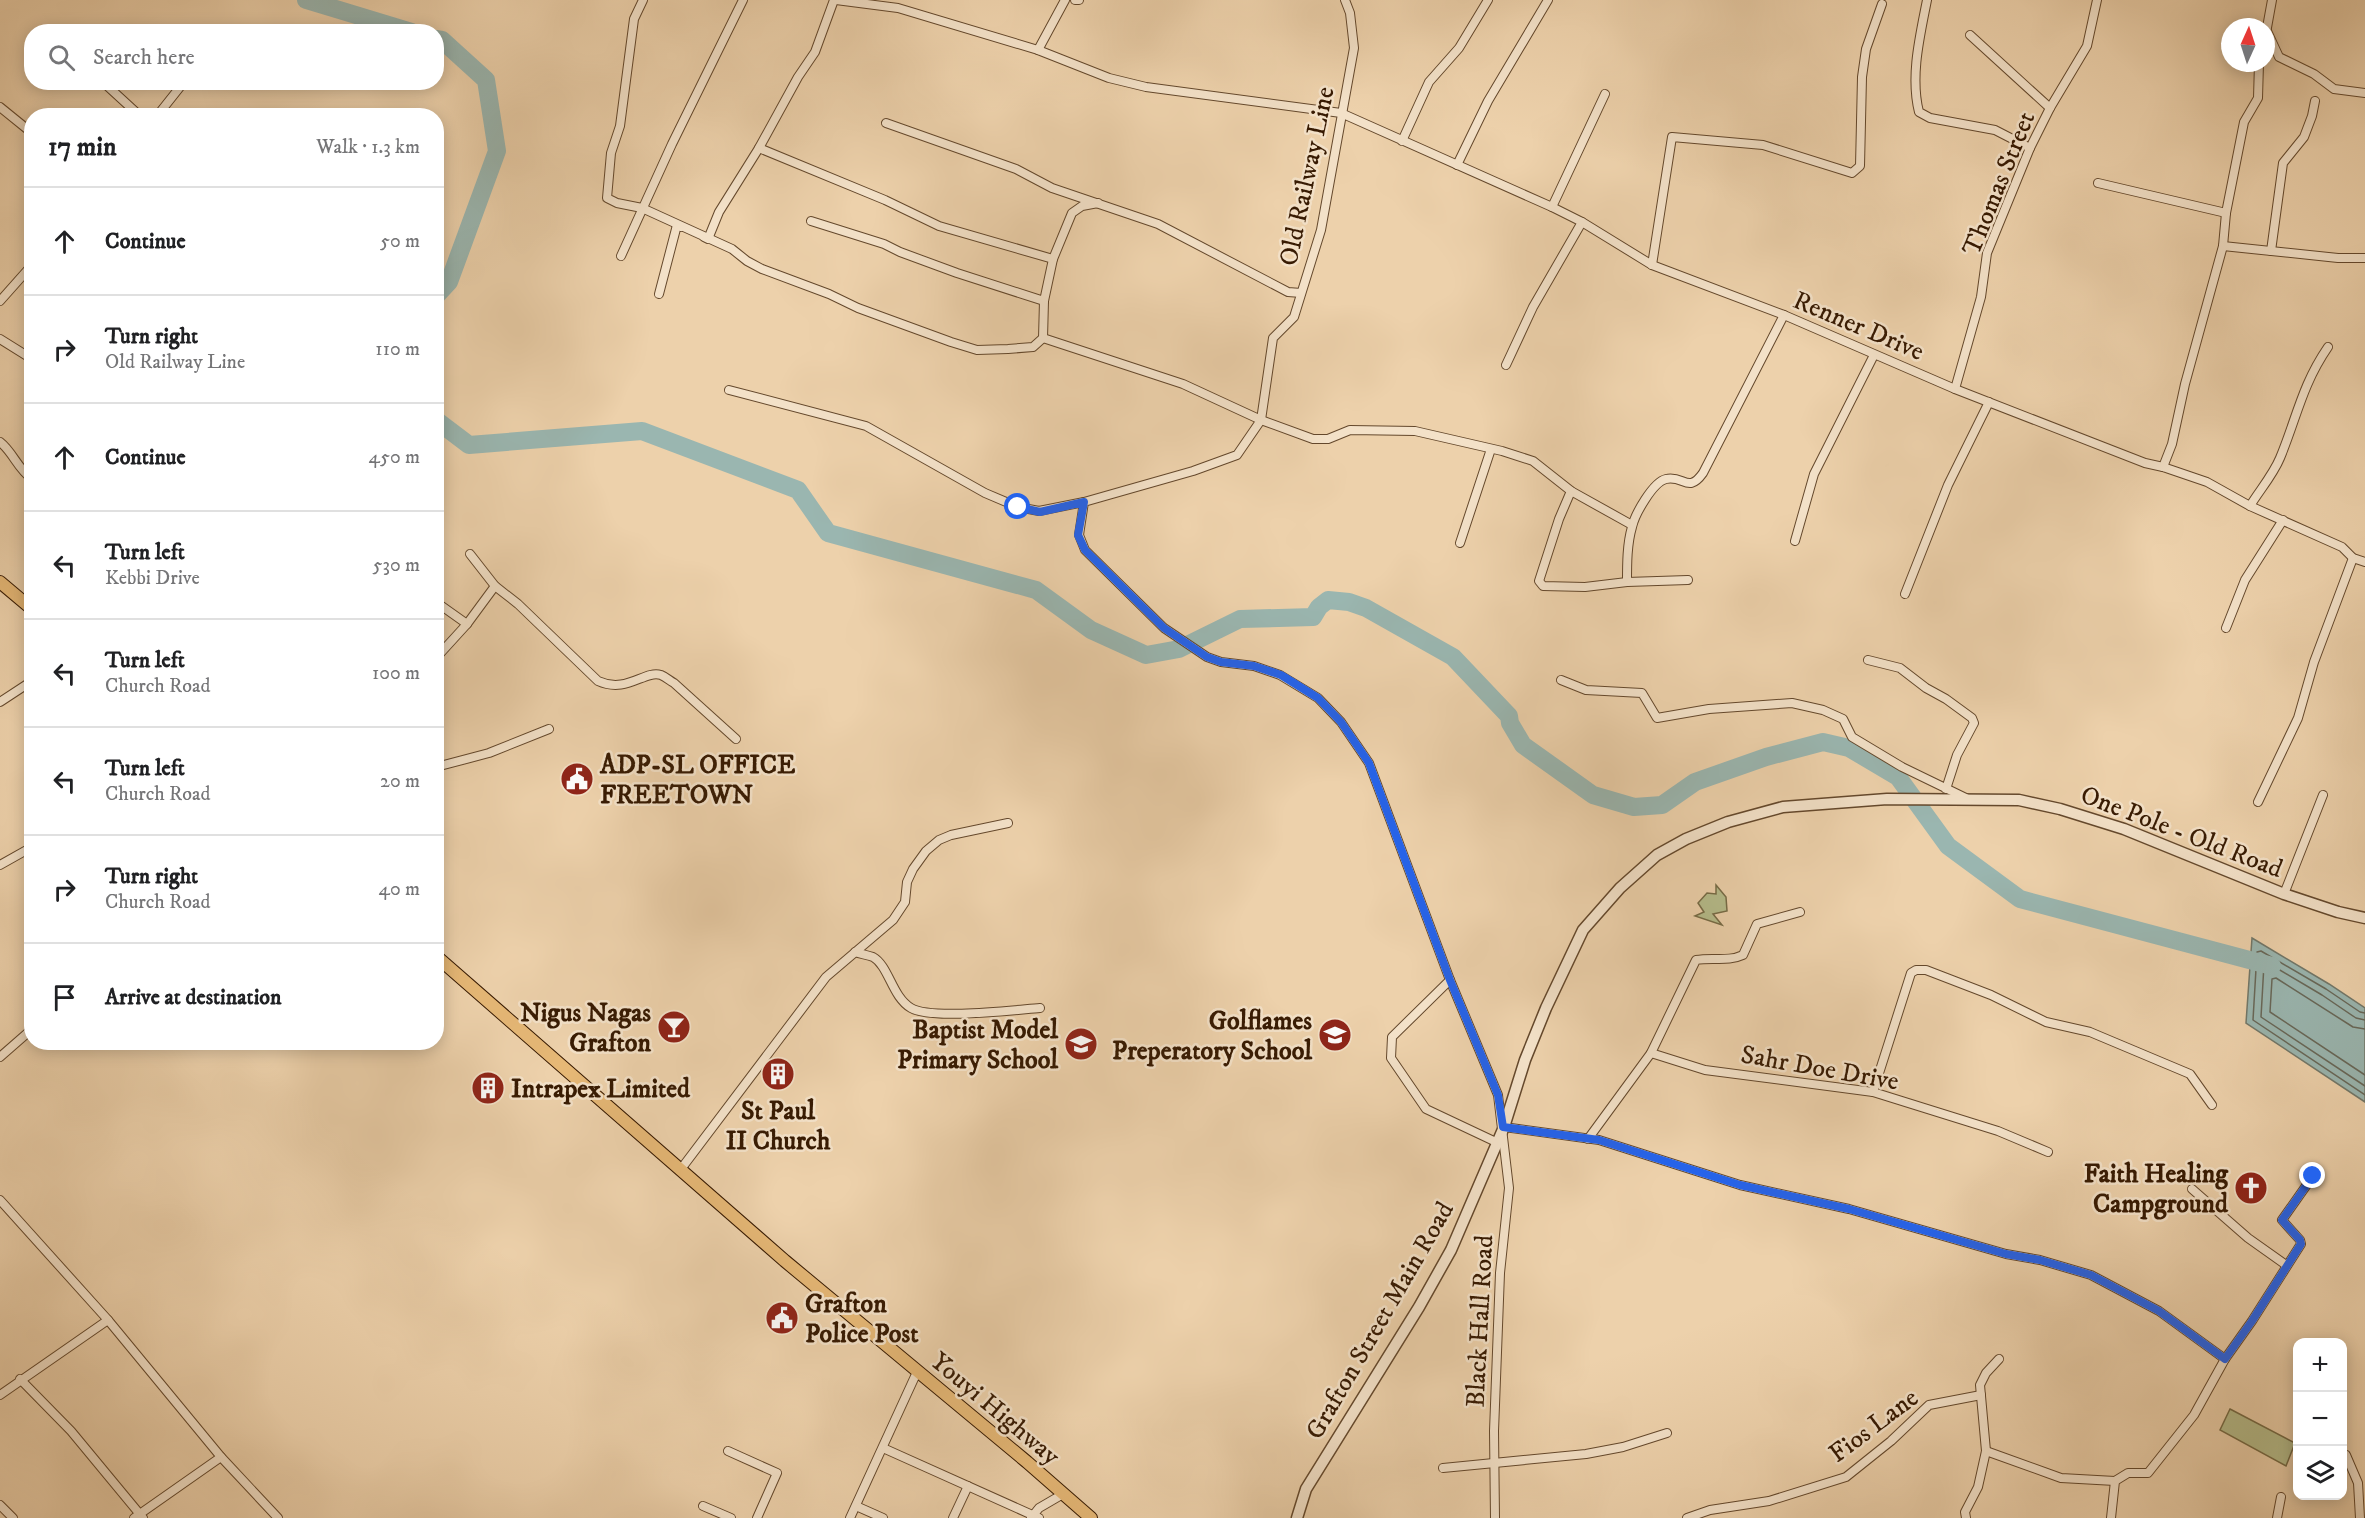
<!DOCTYPE html>
<meta charset="utf-8">
<style>
body{margin:0;font-family:"IM FELL DW Pica",serif;background:#f6f6f6;color:#202124}
.controls{position:absolute;right:18px;bottom:18px;display:grid;overflow:hidden;border-radius:12px;box-shadow:0 3px 15px #0003}
.controls button{width:54px;height:54px;display:grid;place-items:center;padding:0;border:0;border-bottom:2px solid #e0e0e0;background:#fff;color:#202124;font:30px sans-serif}
.compass{position:absolute;left:2221px;top:18px;width:54px;height:54px;border-radius:50%;background:#fff;box-shadow:0 3px 15px #0003;rotate:3deg}
.stop{position:absolute;width:18px;height:18px;margin:-14px;border:4px solid #2563eb;border-radius:50%;background:#fff}
.stop.end{background:#2563eb;border-color:#fff;box-shadow:0 2px 6px #0008}
.list{margin:0;padding:0;list-style:none}
h2{display:flex;justify-content:space-between;align-items:center;height:78px;margin:0;padding:0 24px;font-size:26px}
h2 small{font-size:20px;font-weight:400;color:#757577}
.list li{display:grid;grid-template-columns:39px 1fr auto;gap:18px;align-items:center;box-sizing:border-box;height:108px;padding:0 24px;border-top:2px solid #e0e0e0}
.list b{display:block;font-size:22px;white-space:nowrap}
.list p{margin:0;font-size:20px;white-space:nowrap;color:#757577}
.list em{font-size:20px;font-style:normal;color:#757577}
.icon{flex:none;width:33px;height:33px;fill:none;stroke:currentColor;stroke-width:2;stroke-linecap:round;stroke-linejoin:round}
.map{position:relative;flex:none;width:2365px;height:1518px;overflow:hidden}
.search{position:absolute;background:#fff;box-shadow:0 3px 15px #0003;left:24px;top:24px;width:420px;height:66px;display:flex;align-items:center;gap:15px;box-sizing:border-box;padding:0 21px;border-radius:24px;color:#757577;font-size:22px}
.panel{position:absolute;background:#fff;box-shadow:0 3px 15px #0003;left:24px;top:108px;width:420px;height:942px;border-radius:24px}
.map>svg:first-child{display:block}
</style>
<div class="map">
<svg width="2365" height="1518" viewBox="0 0 2365 1518">
<rect width="100%" height="100%" fill="#edd1ab"/>
<filter id="stains"><feTurbulence type="fractalNoise" baseFrequency=".00333" numOctaves="4"/><feColorMatrix values="0 0 0 0 .2 0 0 0 0 .09 0 0 0 0 .02 0 0 0 .5 -.17"/></filter>
<radialGradient id="worn" r=".72"><stop offset=".6" stop-color="#630" stop-opacity="0"/><stop offset="1" stop-color="#630" stop-opacity=".3"/></radialGradient>
<g fill="#b5bc8b" stroke="#766b46" stroke-width="1.5">
<polygon points="1716,885 1726,897 1727,911 1713,914 1722,925 1695,916 1704,912 1698,903 1707,893 1716,894"/>
<polygon points="2230,1409 2295,1443 2286,1466 2220,1430"/>
</g>
<polygon fill="#9ab6b0" stroke="#72786a" stroke-width="1.5" points="2252,938 2329,984 2365,1008 2365,1102 2246,1023"/>
<g fill="none" stroke-linecap="round" stroke-linejoin="round">
<g stroke="#686859" stroke-width="1.5">
<polyline points="2365,1013 2360,1012 2326,989 2261,951 2257,952 2253,1020 2365,1095"/>
<polyline points="2365,1020 2356,1018 2322,995 2268,963 2264,964 2261,1017 2365,1086"/>
<polyline points="2365,1029 2353,1027 2276,978 2272,979 2270,1012 2365,1075"/>
</g>
<g stroke="#9ab6b0" stroke-width="18">
<polyline points="306,0 412,32"/>
<polyline points="436,39 442,40 486,80 497,151 449,282 436,296"/>
<polyline points="436,420 469,445 642,431 798,490 828,533 1036,590 1091,630 1146,655 1179,649 1240,619 1313,617 1319,607 1328,600 1349,602 1366,608 1453,657 1509,716 1510,723 1523,745 1593,795 1634,807 1662,805 1695,782 1766,757 1823,742 1849,748 1898,777 1948,846 2020,899 2272,966"/>
</g>
<g stroke="#64482c" stroke-width="10">
<g id="minor">
<polyline points="643,0 634,19 620,126 611,153 607,198 617,203 642,208 732,249 747,261 762,269 829,294 858,308 951,342 977,350 1008,349 1033,347 1043,338 1044,301 1053,259 1072,213 1082,206 1098,203"/>
<polyline points="836,0 898,8 1038,50 1109,78 1146,87 1341,113 1552,207 1582,222 1652,265 1784,315 1955,389 2145,463 2163,467 2207,482 2250,506 2342,547 2353,558 2365,562"/>
<polyline points="1075,0 1079,0"/>
<polyline points="1345,0 1350,13 1354,48 1321,230 1294,317 1273,338 1261,420 1237,455 1193,471 1084,502 1079,535 1085,550 1164,628 1207,657 1221,662 1254,666 1280,675 1318,698 1341,722 1369,763 1450,980 1498,1095 1509,1188 1500,1273 1494,1431 1495,1518"/>
<path d="M1927,0C1920,36 1910,76 1919,112L1930,118L1995,130L2030,148"/>
<polyline points="2267,31 2279,57 2314,74 2334,89 2365,93"/>
<polyline points="2266,33 2272,0"/>
<polyline points="1970,35 2050,108"/>
<polyline points="1038,50 1065,0"/>
<polyline points="103,82 140,116"/>
<polyline points="0,107 32,133"/>
<polyline points="157,116 184,82"/>
<polyline points="886,123 1016,169 1052,188 1158,224 1288,292 1301,293"/>
<polyline points="1402,141 1429,82 1459,48 1488,0"/>
<polyline points="759,148 885,200 939,226 1053,259"/>
<polyline points="1457,165 1488,101 1548,0"/>
<polyline points="2098,183 2226,213"/>
<polyline points="1552,207 1605,94"/>
<polyline points="811,221 884,244 900,252 957,273 1044,301"/>
<polyline points="704,237 708,239 719,212 759,148 798,77 815,52 834,0"/>
<polyline points="2223,246 2338,258 2365,258"/>
<polyline points="2271,251 2283,163 2304,137 2312,116 2315,101"/>
<polyline points="621,256 672,144 743,0"/>
<polyline points="1652,265 1672,137 1763,145 1852,173 1860,166 1862,77 1866,49 1882,4"/>
<polyline points="659,294 677,225 681,227"/>
<polyline points="0,301 32,265"/>
<polyline points="1043,338 1183,384 1261,420 1313,439 1328,439 1350,430 1415,431 1502,451 1533,461 1571,491 1632,525"/>
<polyline points="0,339 32,359"/>
<polyline points="1506,365 1533,307 1582,222"/>
<polyline points="1955,389 1981,297 1987,253 2030,148 2050,108 2087,46 2097,0"/>
<polyline points="729,390 866,426 985,493 1018,507 1039,511 1084,502"/>
<path d="M0,442C13,452 17,468 32,479"/>
<polyline points="2163,467 2172,444 2185,384 2223,246 2226,213 2244,122 2258,98 2259,63"/>
<polyline points="1571,491 1559,519 1539,581 1543,586 1585,587 1627,582"/>
<path d="M2250,506C2259,491 2273,475 2280,458C2297,417 2302,385 2328,347"/>
<polyline points="1795,541 1814,474 1874,355"/>
<polyline points="1460,543 1491,449"/>
<path d="M470,554L495,586L518,604L598,681C627,694 644,670 661,675C666,677 670,681 674,683L736,739"/>
<path d="M1688,580L1627,582C1627,564 1627,544 1632,527C1635,514 1653,482 1666,479C1684,475 1688,494 1703,473L1784,315"/>
<polyline points="1905,594 1948,485 1989,402"/>
<polyline points="436,602 467,624"/>
<polyline points="2226,628 2245,580 2283,520"/>
<polyline points="436,658 467,624 495,586"/>
<polyline points="1868,660 1900,668 1926,688 1946,699 1972,718 1974,723 1957,755 1946,789"/>
<polyline points="1561,680 1586,690 1642,693 1657,718 1709,709 1792,703 1823,710 1843,719 1852,737 1902,767 1968,799"/>
<polyline points="0,702 32,681"/>
<polyline points="436,767 489,753 549,729"/>
<polyline points="2258,802 2298,718 2314,662 2353,558"/>
<polyline points="0,865 32,847"/>
<polyline points="2284,894 2323,795"/>
<path d="M855,952C861,954 867,955 873,957C889,966 892,997 911,1008C931,1020 1014,1010 1040,1008"/>
<polyline points="1450,980 1392,1037 1391,1058 1426,1109 1496,1142"/>
<polyline points="1651,1053 1705,1070 1873,1092 1998,1131 2048,1152"/>
<polyline points="0,1057 32,1029"/>
<polyline points="1873,1092 1911,973 1916,970 1926,970 1991,995 2046,1022 2090,1032 2190,1074 2212,1105"/>
<polyline points="1504,1127 1599,1140 1740,1185 1849,1209 2006,1254 2040,1260 2091,1275 2159,1311 2225,1359"/>
<path d="M1588,1139L1651,1053L1696,960C1713,957 1728,962 1743,955L1757,924L1800,912"/>
<polyline points="681,1169 826,977 893,920 905,902 907,882 913,869 926,851 939,840 951,835 1008,823"/>
<polyline points="2192,1189 2248,1238 2286,1265"/>
<polyline points="0,1200 108,1320 0,1395"/>
<polyline points="108,1320 221,1457 278,1518"/>
<polyline points="20,1379 71,1431 143,1518"/>
<polyline points="883,1448 1039,1518"/>
<polyline points="728,1451 777,1473 757,1518"/>
<polyline points="1986,1451 2061,1478 2115,1481"/>
<polyline points="2346,1455 2358,1483 2360,1518"/>
<polyline points="1443,1468 1586,1454 1623,1447 1667,1433"/>
<polyline points="0,1505 13,1518"/>
<polyline points="703,1506 731,1518"/>
<polyline points="856,1506 883,1518"/>
<polyline points="134,1518 221,1457"/>
<polyline points="850,1518 917,1372"/>
<polyline points="953,1518 968,1486"/>
<polyline points="1031,1518 1039,1508 1063,1494"/>
<polyline points="1687,1518 1710,1510 1769,1501 1846,1477 1891,1441 1929,1405 1981,1395"/>
<polyline points="1966,1518 1965,1512 1978,1487 1986,1451 1980,1385 1986,1373 1999,1359"/>
<polyline points="2111,1518 2115,1481 2128,1473 2148,1473 2194,1415 2225,1359 2252,1321 2301,1244 2300,1240 2282,1220 2313,1176"/>
<polyline points="2277,1518 2281,1497"/>
</g>
</g>
<g stroke="#64482c" stroke-width="13">
<polyline id="tertiary" points="1297,1518 1306,1489 1419,1307 1451,1250 1504,1127 1525,1060 1546,1008 1583,930 1620,888 1657,855 1686,839 1728,822 1783,807 1887,799 2019,800 2060,809 2124,829 2284,894 2338,912 2365,918"/>
</g>
<g stroke="#371a02" stroke-width="14">
<g id="primary">
<polyline points="0,582 32,609"/>
<polyline points="436,956 785,1261 1027,1462 1091,1518"/>
</g>
</g>
<use href="#minor" stroke="#f3e1c8" stroke-width="8"/>
<use href="#tertiary" stroke="#f3e1c8" stroke-width="10"/>
<use href="#primary" stroke="#e6b876" stroke-width="12"/>
</g>
<g fill="none" stroke-linecap="round" stroke-linejoin="round">
<polyline stroke="#2563eb" stroke-width="8" points="1018,507 1040,512 1084,502 1078,535 1085,550 1164,628 1207,657 1221,662 1254,666 1281,675 1318,698 1341,722 1369,763 1450,980 1498,1095 1503,1127 1599,1140 1740,1185 1849,1209 2006,1254 2040,1260 2091,1275 2159,1311 2225,1359 2252,1321 2301,1244 2300,1240 2282,1220 2313,1176"/>
</g>
<defs>
<g id="civic-disc" transform="scale(1.725)"><circle r="9.5" fill="#8f2418" stroke="#f3e1c8"/><path d="M-.6-6.5H3V-4.5H.6V-3L4-1V1h2V6H-6V1h2V-1L-.6-3ZM-1.2 2.5V6h2.4V2.5Z" fill="#fff"/></g>
<g id="bar-disc" transform="scale(1.725)"><circle r="9.5" fill="#8f2418" stroke="#f3e1c8"/><path d="M-6-5H6L.8 .8V4.5H3.5V6h-7V4.5H-.8V.8Z" fill="#fff"/></g>
<g id="school-disc" transform="scale(1.725)"><circle r="9.5" fill="#8f2418" stroke="#f3e1c8"/><path d="M0-5L7-2L0 1L-7-2ZM-4 1L0 2.5L4 1V4Q0 6-4 4Z" fill="#fff"/></g>
<g id="building-disc" transform="scale(1.725)"><circle r="9.5" fill="#8f2418" stroke="#f3e1c8"/><path d="M-4-6H4V6H1V3H-1V6H-4ZM-2.5-4.3h1.7v1.8h-1.7ZM.8-4.3h1.7v1.8H.8ZM-2.5-1h1.7V.8h-1.7ZM.8-1h1.7V.8H.8Z" fill="#fff"/></g>
<g id="church-disc" transform="scale(1.725)"><circle r="9.5" fill="#8f2418" stroke="#f3e1c8"/><path d="M-1.2-6h2.4v3.5h3.3v2.4h-3.3V6h-2.4V-.1h-3.3v-2.4h3.3Z" fill="#fff"/></g>
</defs>
<g fill-rule="evenodd">
<use href="#civic-disc" x="577" y="779"/>
<use href="#bar-disc" x="674" y="1027"/>
<use href="#school-disc" x="1335" y="1035"/>
<use href="#school-disc" x="1081" y="1044"/>
<use href="#building-disc" x="778" y="1074"/>
<use href="#building-disc" x="488" y="1088"/>
<use href="#church-disc" x="2251" y="1188"/>
<use href="#civic-disc" x="782" y="1318"/>
</g>
<g text-anchor="middle" stroke-width="5" stroke-linejoin="round" paint-order="stroke">
<g font-size="26" fill="#371a02" stroke="#f3e1c8">
<text transform="translate(1306 176) rotate(-78)" y="9">Old Railway Line</text>
<text transform="translate(1998 183) rotate(-68)" y="9">Thomas Street</text>
<text transform="translate(1859 325) rotate(23)" y="9">Renner Drive</text>
<text transform="translate(2182 831) rotate(21)" y="9">One Pole - Old Road</text>
<text transform="translate(1820 1067) rotate(10)" y="9">Sahr Doe Drive</text>
<text transform="translate(1379 1320) rotate(-60)" y="9">Grafton Street Main Road</text>
<text transform="translate(1479 1321) rotate(-87)" y="9">Black Hall Road</text>
<text transform="translate(996 1408) rotate(40)" y="9">Youyi Highway</text>
<text transform="translate(1873 1425) rotate(-37)" y="9">Fios Lane</text>
</g>
<g font-size="26" font-weight="bold" fill="#371a02" stroke="#f3e1c8" text-anchor="end">
<text x="600" y="773" text-anchor="start">ADP-SL OFFICE<tspan x="600" dy="30">FREETOWN</tspan></text>
<text x="651" y="1021">Nigus Nagas<tspan x="651" dy="30">Grafton</tspan></text>
<text x="1312" y="1029">Golflames<tspan x="1312" dy="30">Preperatory School</tspan></text>
<text x="1058" y="1038">Baptist Model<tspan x="1058" dy="30">Primary School</tspan></text>
<text x="511" y="1097" text-anchor="start">Intrapex Limited</text>
<text x="778" y="1119" text-anchor="middle">St Paul<tspan x="778" dy="30">II Church</tspan></text>
<text x="2228" y="1182">Faith Healing<tspan x="2228" dy="30">Campground</tspan></text>
<text x="805" y="1312" text-anchor="start">Grafton<tspan x="805" dy="30">Police Post</tspan></text>
</g>
</g>
<rect width="100%" height="100%" filter="url(#stains)"/>
<rect width="100%" height="100%" fill="url(#worn)"/>
</svg>
<div class="controls">
<button>+</button>
<button>−</button>
<button><svg class="icon" aria-label="layers" viewBox="0 0 24 24"><path d="M12 4l9 5-9 5-9-5zM3 14l9 5 9-5"/></svg></button>
</div>
<svg class="compass" viewBox="-18 -18 36 36"><path d="M0-13l5 13h-10z" fill="#e53935"/><path d="M0 13l5-13h-10z" fill="#757577"/></svg>
<div class="stop" style="left:1018px;top:507px"></div>
<div class="stop end" style="left:2313px;top:1176px"></div>
<div class="search"><svg class="icon" aria-label="search" viewBox="0 0 24 24"><circle cx="10" cy="10" r="6"/><path d="M15 15l6 6"/></svg>Search here</div>
<section class="panel">
<h2>17 min<small>Walk · 1.3 km</small></h2>
<ul class="list">
<li><svg class="icon" aria-label="ahead" viewBox="0 0 24 24"><path d="M12 20V5M6 11l6-6 6 6"/></svg><div><b>Continue</b></div><em>50 m</em></li>
<li><svg class="icon" aria-label="right" viewBox="0 0 24 24"><path d="M7 20v-9h11M14 6l5 5-5 5"/></svg><div><b>Turn right</b><p>Old Railway Line</p></div><em>110 m</em></li>
<li><svg class="icon" aria-label="ahead" viewBox="0 0 24 24"><path d="M12 20V5M6 11l6-6 6 6"/></svg><div><b>Continue</b></div><em>450 m</em></li>
<li><svg class="icon" aria-label="left" viewBox="0 0 24 24"><path d="M17 20v-9H6M10 6l-5 5 5 5"/></svg><div><b>Turn left</b><p>Kebbi Drive</p></div><em>530 m</em></li>
<li><svg class="icon" aria-label="left" viewBox="0 0 24 24"><path d="M17 20v-9H6M10 6l-5 5 5 5"/></svg><div><b>Turn left</b><p>Church Road</p></div><em>100 m</em></li>
<li><svg class="icon" aria-label="left" viewBox="0 0 24 24"><path d="M17 20v-9H6M10 6l-5 5 5 5"/></svg><div><b>Turn left</b><p>Church Road</p></div><em>20 m</em></li>
<li><svg class="icon" aria-label="right" viewBox="0 0 24 24"><path d="M7 20v-9h11M14 6l5 5-5 5"/></svg><div><b>Turn right</b><p>Church Road</p></div><em>40 m</em></li>
<li><svg class="icon" aria-label="arrive" viewBox="0 0 24 24"><path d="M6 21V4h12l-3 4 3 4H6"/></svg><div><b>Arrive at destination</b></div></li>
</ul>
</section>
</div>
